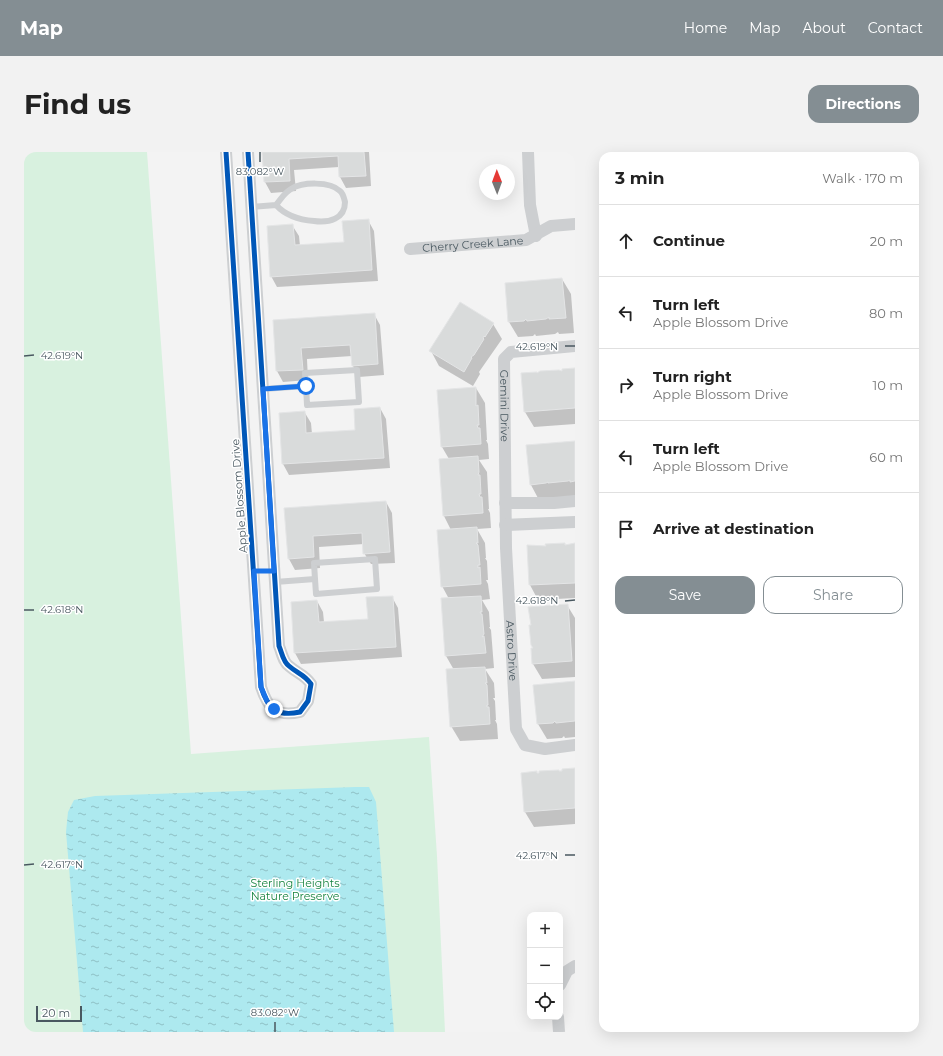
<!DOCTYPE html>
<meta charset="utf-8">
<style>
body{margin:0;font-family:Montserrat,sans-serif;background:#f2f2f2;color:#222}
.controls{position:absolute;right:12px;bottom:12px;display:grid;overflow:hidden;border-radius:8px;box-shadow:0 4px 16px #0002}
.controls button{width:36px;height:36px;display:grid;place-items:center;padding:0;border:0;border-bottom:1px solid #e0e0e0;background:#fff;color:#222;font:20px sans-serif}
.compass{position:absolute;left:455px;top:12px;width:36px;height:36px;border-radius:50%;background:#fff;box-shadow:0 4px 16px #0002;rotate:359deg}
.scale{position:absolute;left:12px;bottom:10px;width:46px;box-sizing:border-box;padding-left:4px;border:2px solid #495860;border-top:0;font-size:11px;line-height:14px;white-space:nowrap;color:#495860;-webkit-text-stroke:3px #fff;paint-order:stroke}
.stop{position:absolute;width:12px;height:12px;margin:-9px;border:3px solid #1a73e8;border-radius:50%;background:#fff}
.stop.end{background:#1a73e8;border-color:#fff;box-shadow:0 1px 4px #0008}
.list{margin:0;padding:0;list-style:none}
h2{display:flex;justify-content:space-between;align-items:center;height:52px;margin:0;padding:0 16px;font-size:17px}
h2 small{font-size:13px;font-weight:400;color:#767676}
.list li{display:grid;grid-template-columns:26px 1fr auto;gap:12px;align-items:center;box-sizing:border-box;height:72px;padding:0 16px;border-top:1px solid #e0e0e0}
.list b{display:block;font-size:15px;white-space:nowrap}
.list p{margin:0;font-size:13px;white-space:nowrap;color:#767676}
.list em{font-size:13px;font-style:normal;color:#767676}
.actions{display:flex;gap:8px;padding:12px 16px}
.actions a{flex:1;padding:9px 0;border:1px solid #848e93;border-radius:12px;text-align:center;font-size:14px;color:#848e93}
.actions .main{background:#848e93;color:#fff}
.icon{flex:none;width:22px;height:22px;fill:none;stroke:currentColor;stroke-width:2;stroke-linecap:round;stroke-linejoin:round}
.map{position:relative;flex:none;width:551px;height:880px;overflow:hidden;border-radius:12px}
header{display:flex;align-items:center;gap:24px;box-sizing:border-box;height:56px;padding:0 20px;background:#848e93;color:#fff}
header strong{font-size:19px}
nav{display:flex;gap:22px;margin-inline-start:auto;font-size:14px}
.intro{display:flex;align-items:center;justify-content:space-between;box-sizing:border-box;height:96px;padding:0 24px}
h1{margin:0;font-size:28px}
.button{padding:10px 18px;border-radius:12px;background:#848e93;color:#fff;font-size:14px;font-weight:700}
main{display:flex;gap:24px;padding:0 24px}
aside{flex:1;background:#fff;border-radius:12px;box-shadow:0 4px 16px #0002}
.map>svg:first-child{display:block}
</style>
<header>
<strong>Map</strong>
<nav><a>Home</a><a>Map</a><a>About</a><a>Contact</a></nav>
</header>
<div class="intro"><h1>Find us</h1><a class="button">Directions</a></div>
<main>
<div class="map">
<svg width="551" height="880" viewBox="0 0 551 880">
<defs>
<pattern id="water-ripples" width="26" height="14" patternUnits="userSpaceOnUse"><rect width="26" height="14" fill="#ade9ef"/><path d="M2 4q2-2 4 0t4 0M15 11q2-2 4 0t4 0" fill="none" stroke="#8fc0c5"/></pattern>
</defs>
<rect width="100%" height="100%" fill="#f3f3f3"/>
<polygon fill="#d8f1df" points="0,0 123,0 167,602 405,585 413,704 421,880 0,880"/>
<polygon fill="url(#water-ripples)" points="331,635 345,635 352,650 370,880 59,880 42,680 44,660 50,648 71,644"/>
<g fill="#0003">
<polygon points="239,0 345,0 347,34 322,36 316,25 315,15 270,18 272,39 247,41 241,30"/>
<polygon points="344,68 350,79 354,129 253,135 247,124 268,73 275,84 276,94 321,91"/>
<polygon points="538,127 547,142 550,181 535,182 534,180 531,182 512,184 511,182 509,184 494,185 485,170"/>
<polygon points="350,162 356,173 360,223 335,225 329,214 328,204 283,207 284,228 259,230 253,219 250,169"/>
<polygon points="469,172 478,187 455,220 456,222 449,234 415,214 407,199"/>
<polygon points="551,217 551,272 510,275 501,260 498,222 539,221"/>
<polygon points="452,236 461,251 463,288 462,288 464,292 465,307 455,308 463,320 465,357 464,357 466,361 467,376 453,377 461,391 462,406 461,406 463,409 464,428 462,428 464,432 466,447 458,448 465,460 466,475 465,475 467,478 470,516 461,517 470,531 471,546 469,546 471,549 472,568 471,568 473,572 474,587 436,589 427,574 430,518 422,504 425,447 418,434 427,378 420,364 425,307 418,295"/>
<polygon points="356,256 362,267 366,316 265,323 259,312 256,262 281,261 287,271 288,282 333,279"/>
<polygon points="551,290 551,345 534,346 533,345 515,348 507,333"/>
<polygon points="362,350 368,361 371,411 347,412 340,401 340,392 295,395 296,416 271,418 265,407 262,357"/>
<polygon points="541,392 542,394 551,392 551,446 514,448 506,433 504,394 519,394 523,396"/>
<polygon points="368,445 374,456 378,505 277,512 271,501 293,449 299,460 300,470 345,468"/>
<polygon points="543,453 551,466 551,525 518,527 509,512 508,497 510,496"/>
<polygon points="551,530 551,585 541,586 540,584 538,586 523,587 514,572 510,534"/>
<polygon points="551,617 551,672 510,675 501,660 498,622 513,622"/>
</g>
<g fill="#d9dbdb" stroke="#e4e5e6">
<polygon points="238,0 340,0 342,24 315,25 314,4 265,7 266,29 240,30"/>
<polygon points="345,67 348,118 246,125 243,74 269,72 271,93 320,90 318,69"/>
<polygon points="538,126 542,166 525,167 525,165 522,167 503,169 502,167 500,169 484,170 481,131"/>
<polygon points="436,150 470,171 461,185 460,184 459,186 460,187 450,203 447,205 448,206 440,220 405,199"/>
<polygon points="351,161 354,212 328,214 326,193 277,196 279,218 252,219 249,168"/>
<polygon points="551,216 551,256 500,260 497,221 513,220 513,221 516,219 535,218 538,219 538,217"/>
<polygon points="452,235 452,254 454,253 455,273 453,273 454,276 456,276 457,292 417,295 413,238"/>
<polygon points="356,255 360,306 258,312 255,261 281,259 282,281 331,278 330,257"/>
<polygon points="551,289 551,329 546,330 546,328 544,329 524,331 524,330 522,331 506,333 502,293"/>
<polygon points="454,304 455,320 454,323 456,323 457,342 455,342 456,345 458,345 459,361 419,364 415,307"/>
<polygon points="362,349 366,400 339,402 338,381 289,384 290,405 264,407 260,356"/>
<polygon points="453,375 454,391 452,391 454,393 456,413 454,413 454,416 456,415 457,432 417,435 413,378"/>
<polygon points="541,391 541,393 551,391 551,431 505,433 503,393 522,394 521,392"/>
<polygon points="369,444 372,495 270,501 267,450 293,448 295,470 344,467 342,445"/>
<polygon points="457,444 458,460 456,460 457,462 458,462 460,482 458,485 460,484 462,501 421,504 417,446"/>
<polygon points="544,452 548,509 508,512 507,496 509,496 507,493 505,473 507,473 504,455"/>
<polygon points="461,515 463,531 461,531 463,533 464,553 463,553 463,555 465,555 466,572 426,575 422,517"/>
<polygon points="551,529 551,569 532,571 531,569 529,571 513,572 509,533"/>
<polygon points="551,616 551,656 500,660 497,621 513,619 513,621 515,621 515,619 535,618 535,619 538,619 538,617"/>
</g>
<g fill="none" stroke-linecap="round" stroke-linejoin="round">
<g stroke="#cdcfd1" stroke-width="6">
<path d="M227,55L252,53C262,64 276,68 290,69C305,71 321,67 321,50C320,46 319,41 316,39C306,29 278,30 267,37C260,41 257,47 252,53"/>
<polyline points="239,237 282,234 283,253 335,250 333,218 281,221 282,234"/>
<polyline points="251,430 291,427 292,442 353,437 351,407 290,411 291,427"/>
</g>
<g stroke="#cdcfd1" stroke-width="12">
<path d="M202,0L237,535C244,557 253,565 276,560L284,549L287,532C280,522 274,522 265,514C259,510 258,501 255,494L224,0"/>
<polyline points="504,0 506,53 512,84"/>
<path id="s1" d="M386,97L502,88L527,74L551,72"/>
<path id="s2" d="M551,194L487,200L480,207L482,396L492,577L501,593L521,597L551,593"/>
<polyline points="481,351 530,351 551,349"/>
<polyline points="481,373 551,370"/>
<polyline points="536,833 543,819 551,814"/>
<polyline points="534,865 535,880"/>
</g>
<g stroke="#fff" stroke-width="8">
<path id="cycleway" d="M202,0L237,535C244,557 253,565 276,560L284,549L287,532C280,522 274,522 265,514C259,510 258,501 255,494L224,0"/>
</g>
<use href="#cycleway" stroke="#0057b8" stroke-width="5"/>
</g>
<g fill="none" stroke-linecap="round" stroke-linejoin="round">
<polyline stroke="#1a73e8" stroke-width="5" points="250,557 243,549 237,535 230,419 250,419 239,237 282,234"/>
</g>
<path fill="none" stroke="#495860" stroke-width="1.5" d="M236,0V10M541,194H551M0,204L10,203M541,449L551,448M0,458H10M541,703H551M0,713L10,712M251,870V880"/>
<g text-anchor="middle" stroke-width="3" stroke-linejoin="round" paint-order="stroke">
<g font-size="11" fill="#495860" stroke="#fff">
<text dy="4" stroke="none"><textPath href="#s1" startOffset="63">Cherry Creek Lane</textPath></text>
<text dy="4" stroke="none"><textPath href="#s2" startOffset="121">Gemini Drive</textPath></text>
<text transform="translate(215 344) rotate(-94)" y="4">Apple Blossom Drive</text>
<text dy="4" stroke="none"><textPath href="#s2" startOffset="366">Astro Drive</textPath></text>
</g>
<g font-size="11" fill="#178441" stroke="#fff">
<text x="271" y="735">Sterling Heights<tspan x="271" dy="13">Nature Preserve</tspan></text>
</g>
</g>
<g font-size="10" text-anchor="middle" fill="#495860" stroke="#fff" stroke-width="3" stroke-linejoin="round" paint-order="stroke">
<text x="236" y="23">83.082°W</text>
<text x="513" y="198">42.619°N</text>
<text x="38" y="207">42.619°N</text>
<text x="513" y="452">42.618°N</text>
<text x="38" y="461">42.618°N</text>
<text x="513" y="707">42.617°N</text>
<text x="38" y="716">42.617°N</text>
<text x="251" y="864">83.082°W</text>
</g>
</svg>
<div class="controls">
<button>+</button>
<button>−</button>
<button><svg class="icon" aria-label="locate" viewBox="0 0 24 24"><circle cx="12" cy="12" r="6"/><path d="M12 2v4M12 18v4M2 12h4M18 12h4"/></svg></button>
</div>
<svg class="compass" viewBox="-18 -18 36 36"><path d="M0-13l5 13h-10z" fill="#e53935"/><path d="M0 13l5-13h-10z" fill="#767676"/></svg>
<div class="scale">20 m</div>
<div class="stop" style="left:282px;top:234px"></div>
<div class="stop end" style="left:250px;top:557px"></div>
</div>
<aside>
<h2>3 min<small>Walk · 170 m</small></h2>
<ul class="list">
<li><svg class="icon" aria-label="ahead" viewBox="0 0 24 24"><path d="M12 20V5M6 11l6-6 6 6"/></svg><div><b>Continue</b></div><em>20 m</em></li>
<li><svg class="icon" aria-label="left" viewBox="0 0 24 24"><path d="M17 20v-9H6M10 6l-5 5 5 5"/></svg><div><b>Turn left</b><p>Apple Blossom Drive</p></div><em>80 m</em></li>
<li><svg class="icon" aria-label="right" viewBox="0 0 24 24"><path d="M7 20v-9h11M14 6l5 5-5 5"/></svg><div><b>Turn right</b><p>Apple Blossom Drive</p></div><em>10 m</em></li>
<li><svg class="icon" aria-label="left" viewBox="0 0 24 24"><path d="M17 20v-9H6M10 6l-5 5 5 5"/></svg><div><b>Turn left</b><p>Apple Blossom Drive</p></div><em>60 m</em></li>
<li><svg class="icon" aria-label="arrive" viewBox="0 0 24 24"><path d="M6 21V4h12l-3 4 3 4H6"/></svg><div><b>Arrive at destination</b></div></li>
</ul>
<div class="actions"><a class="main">Save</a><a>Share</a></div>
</aside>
</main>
